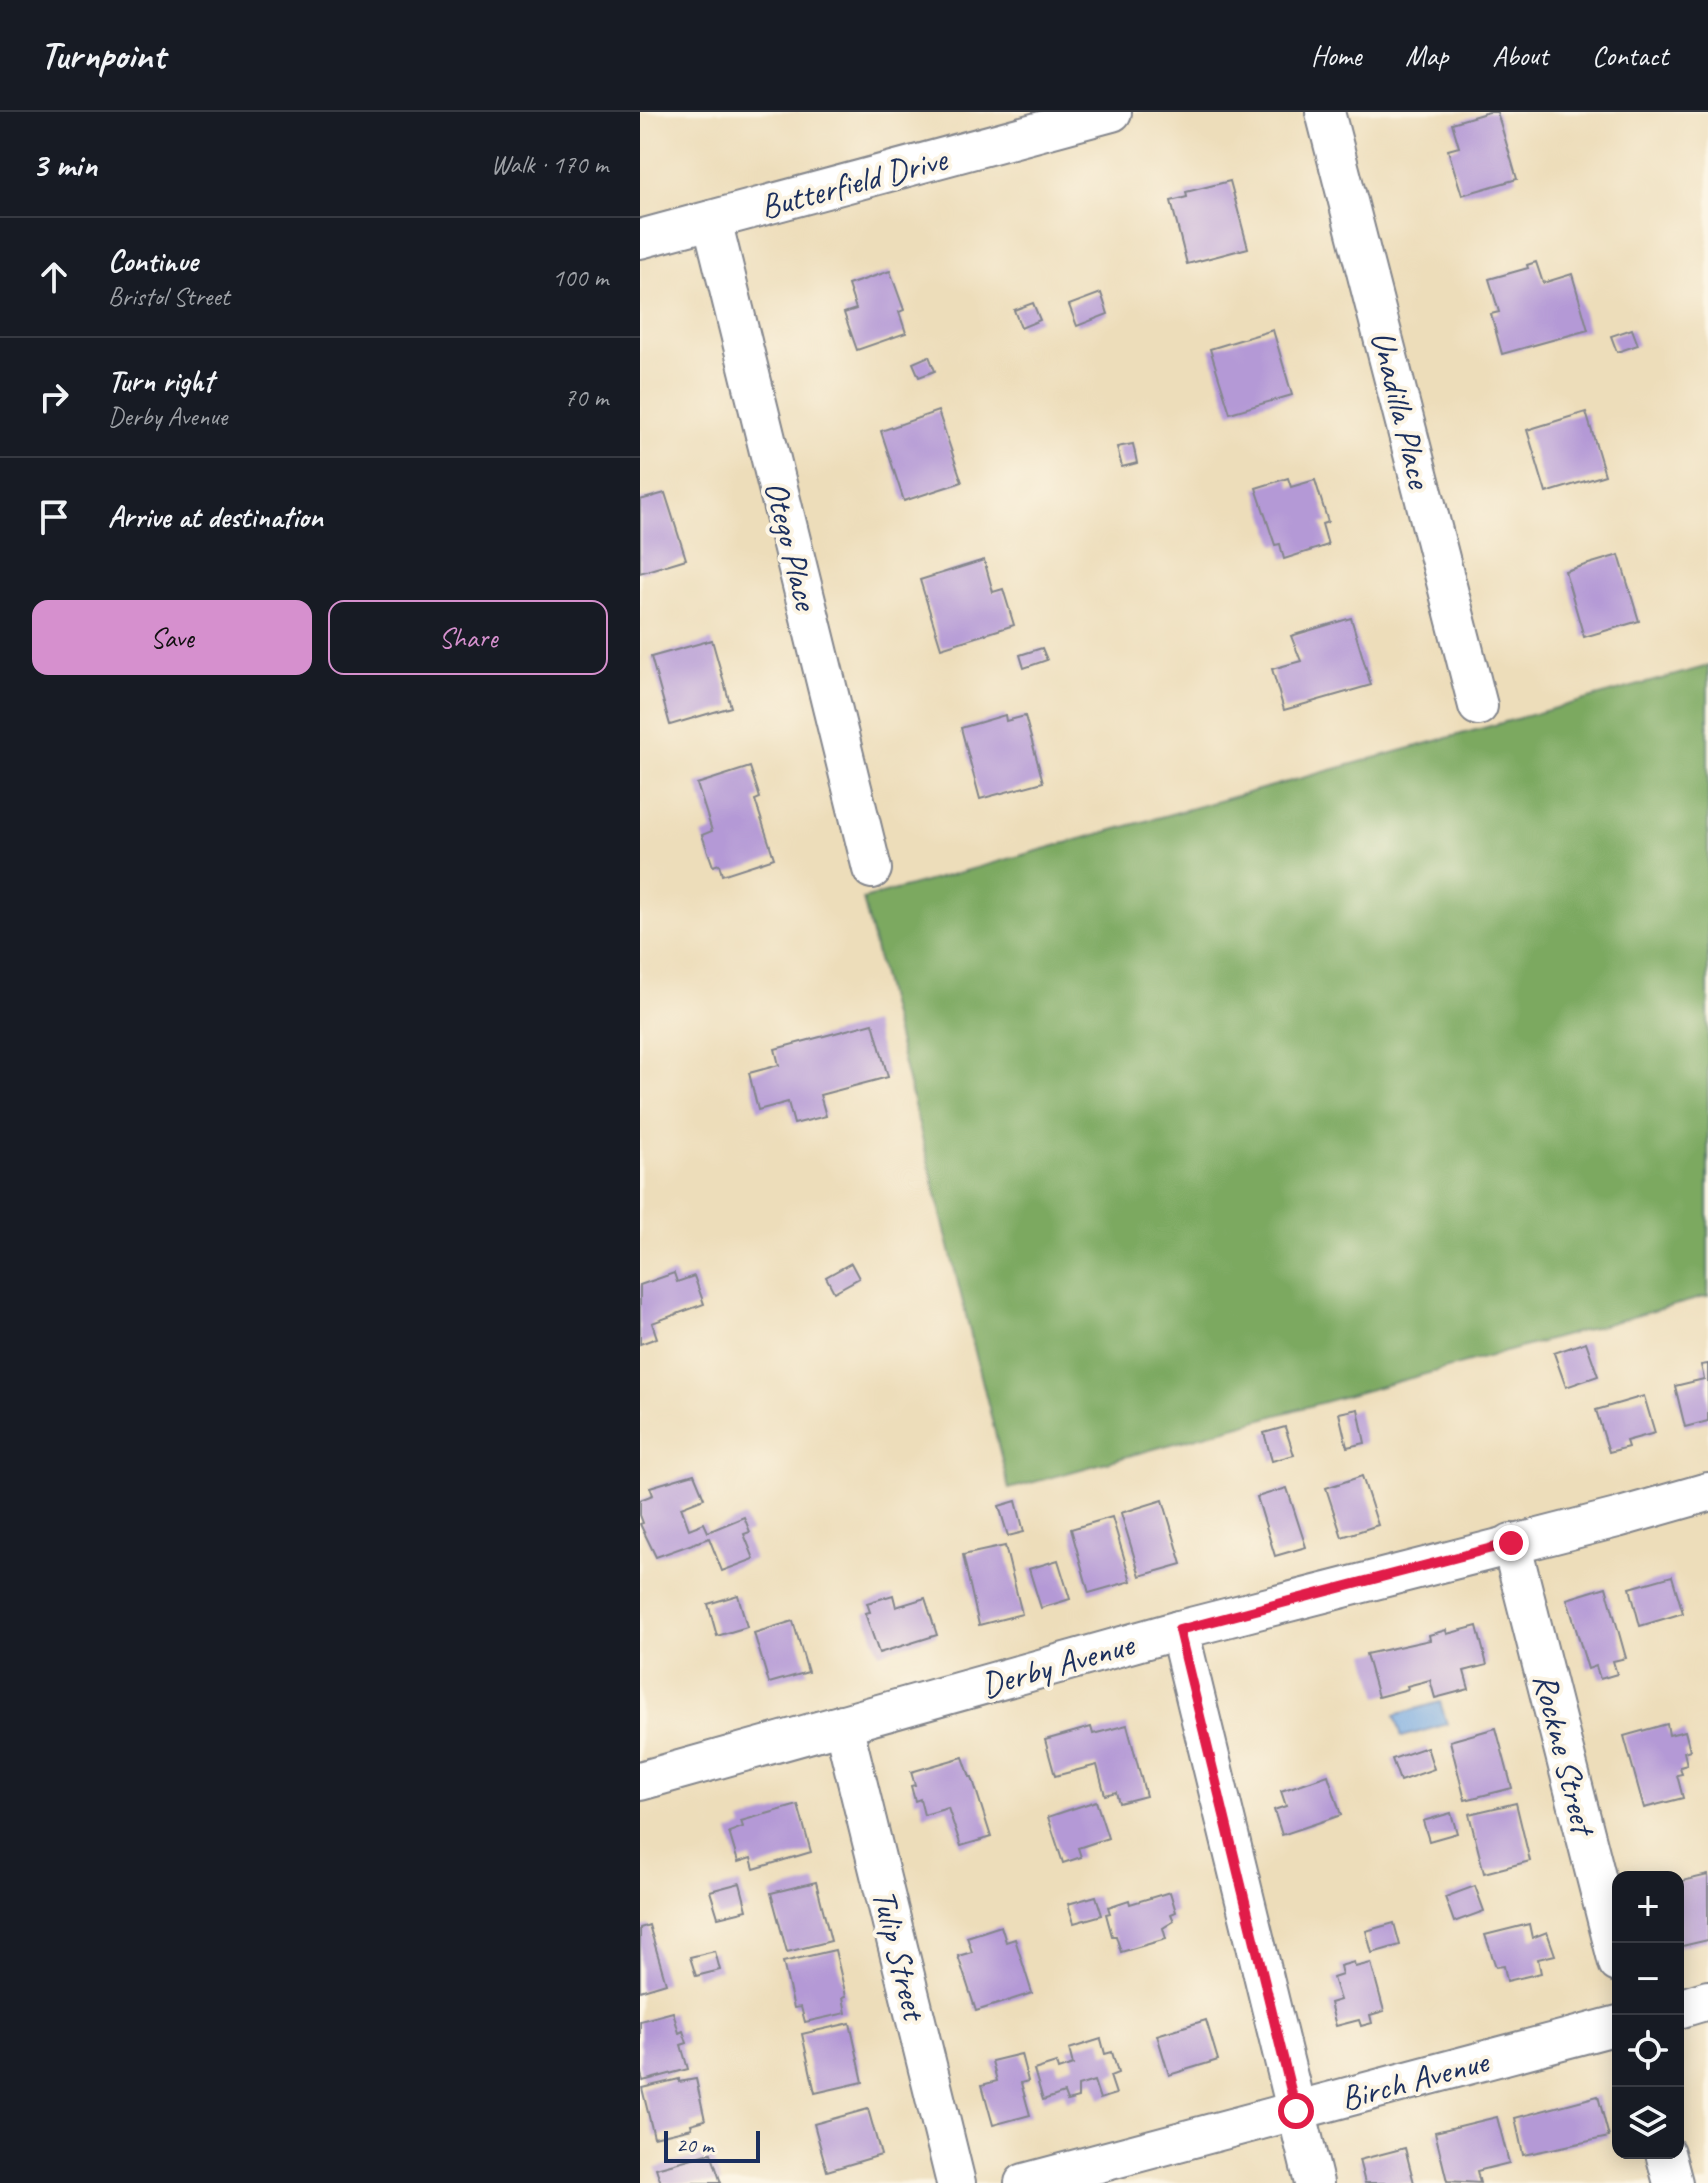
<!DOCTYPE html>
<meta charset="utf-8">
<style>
body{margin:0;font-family:Caveat,sans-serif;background:#20242c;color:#f1f3f6}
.controls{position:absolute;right:24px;bottom:24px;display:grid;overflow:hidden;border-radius:16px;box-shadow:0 4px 20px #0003}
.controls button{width:72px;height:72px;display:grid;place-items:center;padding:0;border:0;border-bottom:2px solid #363941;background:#171b24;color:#f1f3f6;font:40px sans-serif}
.scale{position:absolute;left:24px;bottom:20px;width:96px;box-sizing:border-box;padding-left:8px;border:4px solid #1b2f5e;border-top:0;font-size:22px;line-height:28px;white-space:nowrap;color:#1b2f5e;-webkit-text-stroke:6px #fcf5e5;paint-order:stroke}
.stop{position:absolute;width:24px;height:24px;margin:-18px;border:6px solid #e11d48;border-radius:50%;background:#fff}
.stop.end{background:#e11d48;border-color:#fff;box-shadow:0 2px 8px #0008}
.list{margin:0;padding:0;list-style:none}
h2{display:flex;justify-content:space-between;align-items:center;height:104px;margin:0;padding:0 32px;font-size:34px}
h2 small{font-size:26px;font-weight:400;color:#9ea1a6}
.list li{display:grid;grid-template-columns:52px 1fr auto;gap:24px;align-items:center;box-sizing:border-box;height:120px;padding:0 32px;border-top:2px solid #363941}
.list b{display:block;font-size:30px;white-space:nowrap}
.list p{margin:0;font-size:26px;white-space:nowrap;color:#9ea1a6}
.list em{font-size:26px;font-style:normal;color:#9ea1a6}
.actions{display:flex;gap:16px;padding:24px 32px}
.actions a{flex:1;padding:18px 0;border:2px solid #d690ce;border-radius:16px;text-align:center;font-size:28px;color:#d690ce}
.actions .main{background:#d690ce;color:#111}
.icon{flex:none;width:44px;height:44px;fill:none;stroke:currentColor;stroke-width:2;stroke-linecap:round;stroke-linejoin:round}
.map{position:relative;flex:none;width:1068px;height:2071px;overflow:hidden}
header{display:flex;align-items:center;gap:48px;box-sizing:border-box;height:112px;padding:0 40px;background:#171b24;border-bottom:2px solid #363941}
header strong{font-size:38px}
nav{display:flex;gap:44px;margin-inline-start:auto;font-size:28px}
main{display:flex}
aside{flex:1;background:#171b24}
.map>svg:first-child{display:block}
</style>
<header>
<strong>Turnpoint</strong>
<nav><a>Home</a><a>Map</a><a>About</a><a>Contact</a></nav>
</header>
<main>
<aside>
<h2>3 min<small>Walk · 170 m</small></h2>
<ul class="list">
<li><svg class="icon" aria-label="ahead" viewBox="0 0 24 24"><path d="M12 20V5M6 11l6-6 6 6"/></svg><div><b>Continue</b><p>Bristol Street</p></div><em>100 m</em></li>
<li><svg class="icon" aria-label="right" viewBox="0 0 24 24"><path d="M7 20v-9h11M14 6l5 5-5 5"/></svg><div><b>Turn right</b><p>Derby Avenue</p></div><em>70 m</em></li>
<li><svg class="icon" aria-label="arrive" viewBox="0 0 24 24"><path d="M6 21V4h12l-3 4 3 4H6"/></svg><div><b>Arrive at destination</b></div></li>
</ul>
<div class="actions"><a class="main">Save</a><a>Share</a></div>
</aside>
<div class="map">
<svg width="1068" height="2071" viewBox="0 0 1068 2071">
<rect width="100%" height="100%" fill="#fcf5e5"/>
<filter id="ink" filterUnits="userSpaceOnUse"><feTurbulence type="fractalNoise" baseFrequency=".0125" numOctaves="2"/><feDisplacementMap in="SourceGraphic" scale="16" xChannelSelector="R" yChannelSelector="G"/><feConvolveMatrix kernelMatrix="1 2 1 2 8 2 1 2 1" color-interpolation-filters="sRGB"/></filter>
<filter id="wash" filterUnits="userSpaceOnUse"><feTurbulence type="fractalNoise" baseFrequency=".006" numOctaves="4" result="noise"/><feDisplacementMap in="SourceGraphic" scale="32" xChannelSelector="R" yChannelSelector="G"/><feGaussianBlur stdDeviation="1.8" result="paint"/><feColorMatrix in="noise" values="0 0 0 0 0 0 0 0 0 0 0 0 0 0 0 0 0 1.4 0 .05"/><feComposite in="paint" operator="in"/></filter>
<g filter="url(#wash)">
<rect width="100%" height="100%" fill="#edddba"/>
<polygon fill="#7ca961" stroke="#4c6c60" stroke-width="2" points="1068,554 1068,1184 369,1377 223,787"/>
<polygon fill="#74a8e1" stroke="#486ca0" stroke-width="2" points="800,1590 807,1612 762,1625 755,1603"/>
<g id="blocks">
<g fill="#b499d6">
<polygon points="849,0 857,0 877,67 822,83 808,38 819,35 812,11"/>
<polygon points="590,69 608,136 547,152 531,89 547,85 546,80"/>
<polygon points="896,150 903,171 932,162 948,218 862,242 851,202 859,200 849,167 888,156 887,153"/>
<polygon points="250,159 264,198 259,200 266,221 217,238 204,201 216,197 208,173"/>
<polygon points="461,181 468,202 437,214 429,193"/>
<polygon points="393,191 400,208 381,216 374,198"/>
<polygon points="992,217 998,233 977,240 971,224"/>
<polygon points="633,218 652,283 590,301 570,237"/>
<polygon points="289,244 295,259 279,265 273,251"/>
<polygon points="298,299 322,370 264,389 241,319"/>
<polygon points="946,300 965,363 906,381 887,318"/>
<polygon points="493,332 497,351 482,355 477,335"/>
<polygon points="648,366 651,375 675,368 688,410 682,412 688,433 644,447 640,432 635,433 616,376"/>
<polygon points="25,381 46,447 0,461 0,388"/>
<polygon points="979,443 999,509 944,525 925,459"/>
<polygon points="344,448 353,480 363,477 374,513 301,536 280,468"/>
<polygon points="711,506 731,573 644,598 632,557 661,549 651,524"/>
<polygon points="72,528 91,595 30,613 11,545"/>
<polygon points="402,536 407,548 384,556 380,543"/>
<polygon points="365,603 366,609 385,604 403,670 340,687 321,616"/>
<polygon points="110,655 120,686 115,688 134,746 82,763 79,752 73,754 62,723 72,719 57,672"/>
<polygon points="233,911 248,965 180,983 186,1004 154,1012 148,990 118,998 109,961 139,953 135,937"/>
<polygon points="211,1151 219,1166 194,1180 186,1165"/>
<polygon points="34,1161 37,1170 54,1164 64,1192 12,1211 17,1226 0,1232 0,1173"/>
<polygon points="946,1230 958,1264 926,1275 914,1241"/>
<polygon points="1068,1252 1068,1309 1045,1315 1035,1274 1064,1267 1061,1253"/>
<polygon points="1004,1284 1015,1321 986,1329 988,1335 969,1340 956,1298"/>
<polygon points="718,1297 725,1331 707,1335 699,1301"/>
<polygon points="645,1315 654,1343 632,1349 624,1321"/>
<polygon points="54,1362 64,1386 41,1395 49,1417 64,1411 68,1420 104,1405 110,1420 104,1422 114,1447 82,1459 69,1426 16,1445 0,1412 3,1411 0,1403 0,1388 13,1383 10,1375"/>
<polygon points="722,1364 738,1413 702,1425 686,1376"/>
<polygon points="647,1376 666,1435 635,1444 617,1385"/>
<polygon points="523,1388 542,1452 500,1464 481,1401"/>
<polygon points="376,1389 384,1420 368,1424 359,1394"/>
<polygon points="472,1405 491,1469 449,1481 431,1417"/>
<polygon points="365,1434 382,1502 339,1513 323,1443"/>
<polygon points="418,1448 430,1487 401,1496 389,1457"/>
<polygon points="1032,1464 1043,1501 1000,1514 990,1476"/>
<polygon points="966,1475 986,1546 973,1549 977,1562 960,1567 956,1554 948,1557 927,1487"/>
<polygon points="98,1483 107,1515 77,1524 68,1492"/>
<polygon points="253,1483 256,1495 285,1486 297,1523 239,1541 225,1501 230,1500 227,1491"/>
<polygon points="153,1509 168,1560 129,1571 114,1521"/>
<polygon points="837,1514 847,1553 824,1559 829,1577 795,1586 790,1568 767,1574 768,1577 738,1585 726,1542 790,1528 789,1523 806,1518 807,1522"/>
<polygon points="1027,1612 1029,1623 1045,1619 1050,1638 1044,1640 1047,1653 1040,1655 1042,1662 1037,1663 1043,1686 1004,1696 984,1624"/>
<polygon points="487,1613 506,1684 479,1691 476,1680 465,1683 457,1653 415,1664 405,1628 451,1615 453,1622"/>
<polygon points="856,1616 872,1676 825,1688 810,1629"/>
<polygon points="787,1635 794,1657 760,1669 752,1647"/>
<polygon points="323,1645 330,1665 332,1665 351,1725 321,1734 308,1696 284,1703 280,1687 275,1689 271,1674 275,1673 271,1660"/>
<polygon points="688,1663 701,1703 642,1723 634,1698 646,1694 641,1679"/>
<polygon points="456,1689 468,1726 438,1736 441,1745 423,1751 408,1705"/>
<polygon points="876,1691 890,1749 844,1761 829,1702"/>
<polygon points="158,1693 171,1740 114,1757 111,1746 98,1750 89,1720 103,1715 101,1709"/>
<polygon points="811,1701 817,1721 789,1729 783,1709"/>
<polygon points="1068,1763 1068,1828 1038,1835 1038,1770"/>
<polygon points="176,1770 191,1829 147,1840 131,1781"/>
<polygon points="100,1771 107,1798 78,1805 70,1779"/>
<polygon points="835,1774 844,1799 814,1810 805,1785"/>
<polygon points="530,1780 536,1800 531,1802 534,1809 523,1816 526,1827 481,1840 476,1824 472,1824 466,1802 470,1801 468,1795 489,1788 490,1792"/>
<polygon points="456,1784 462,1803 434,1811 428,1792"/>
<polygon points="754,1811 760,1833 732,1841 726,1819"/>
<polygon points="889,1812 892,1826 907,1820 915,1843 898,1847 901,1861 867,1869 864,1854 856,1855 845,1823"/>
<polygon points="9,1813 26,1871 0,1879 0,1816"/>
<polygon points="361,1814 366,1830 375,1827 392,1881 336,1899 318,1844 332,1840 327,1825"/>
<polygon points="195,1838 206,1884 203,1885 206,1901 165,1910 161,1895 154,1896 143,1850"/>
<polygon points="75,1839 80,1858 56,1864 50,1845"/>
<polygon points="714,1850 715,1855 731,1851 744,1899 730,1903 732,1911 721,1914 719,1908 696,1914 690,1891 700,1888 693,1866 702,1863 700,1854"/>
<polygon points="33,1900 39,1921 43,1919 47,1931 41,1933 48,1957 3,1969 0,1958 0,1909"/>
<polygon points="566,1908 578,1948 529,1963 517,1923"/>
<polygon points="210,1911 223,1970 175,1981 162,1922"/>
<polygon points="461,1927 465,1942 472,1940 478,1961 470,1964 476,1982 460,1987 454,1969 438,1974 438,1986 427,1989 424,1981 403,1988 394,1958 416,1951 418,1958 433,1953 429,1937"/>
<polygon points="381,1942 388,1969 381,1971 390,2003 353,2013 342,1973 357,1969 352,1949"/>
<polygon points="39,1967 39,1970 56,1967 65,2008 51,2012 52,2016 14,2025 2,1976"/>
<polygon points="958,1984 969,2025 883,2043 875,2006"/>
<polygon points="228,1997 241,2043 187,2059 174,2012"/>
<polygon points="857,2005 869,2051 837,2059 840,2071 807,2069 795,2020"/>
<polygon points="765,2036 774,2071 725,2071 719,2048"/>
<polygon points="71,2041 81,2071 21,2071 16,2056"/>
</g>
</g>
</g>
<g filter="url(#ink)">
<use href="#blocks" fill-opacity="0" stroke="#84868c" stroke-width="2"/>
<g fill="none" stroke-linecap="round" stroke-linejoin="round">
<g stroke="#84868c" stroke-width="42">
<g id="minor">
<polyline points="685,0 838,594"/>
<polyline points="72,108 232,757"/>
<polyline points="0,127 472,0"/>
<polyline points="871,1431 978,1851"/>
<polyline points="539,1518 674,2071"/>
<polyline points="203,1612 316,2071"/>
<polyline points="0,1669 539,1518 977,1406 1068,1380"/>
<polyline points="1038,1897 1068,1888"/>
<polyline points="1025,2041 1033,2071"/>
<polyline points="384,2071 978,1913"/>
</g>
</g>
<use href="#minor" stroke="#fff" stroke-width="38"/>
</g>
</g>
<g fill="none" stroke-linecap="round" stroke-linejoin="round" filter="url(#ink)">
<polyline stroke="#e11d48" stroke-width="10" points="656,1999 539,1518 871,1431"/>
</g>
<g text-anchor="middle" stroke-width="8" stroke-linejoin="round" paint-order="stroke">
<g font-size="34" fill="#1b2f5e" stroke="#fcf5e5">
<text transform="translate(213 70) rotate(-15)" y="12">Butterfield Drive</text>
<text transform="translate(762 297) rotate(76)" y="12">Unadilla Place</text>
<text transform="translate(152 433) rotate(76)" y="12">Otego Place</text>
<text transform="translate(417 1552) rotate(-16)" y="12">Derby Avenue</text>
<text transform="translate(925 1641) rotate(76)" y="12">Rockne Street</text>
<text transform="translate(260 1842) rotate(76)" y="12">Tulip Street</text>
<text transform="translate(774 1967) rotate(-15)" y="12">Birch Avenue</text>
</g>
</g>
</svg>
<div class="controls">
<button>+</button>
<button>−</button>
<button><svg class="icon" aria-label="locate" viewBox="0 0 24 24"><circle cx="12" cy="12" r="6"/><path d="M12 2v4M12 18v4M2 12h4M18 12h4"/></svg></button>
<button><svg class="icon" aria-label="layers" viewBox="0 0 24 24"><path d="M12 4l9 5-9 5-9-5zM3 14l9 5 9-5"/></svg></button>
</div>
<div class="scale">20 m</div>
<div class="stop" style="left:656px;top:1999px"></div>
<div class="stop end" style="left:871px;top:1431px"></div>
</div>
</main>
